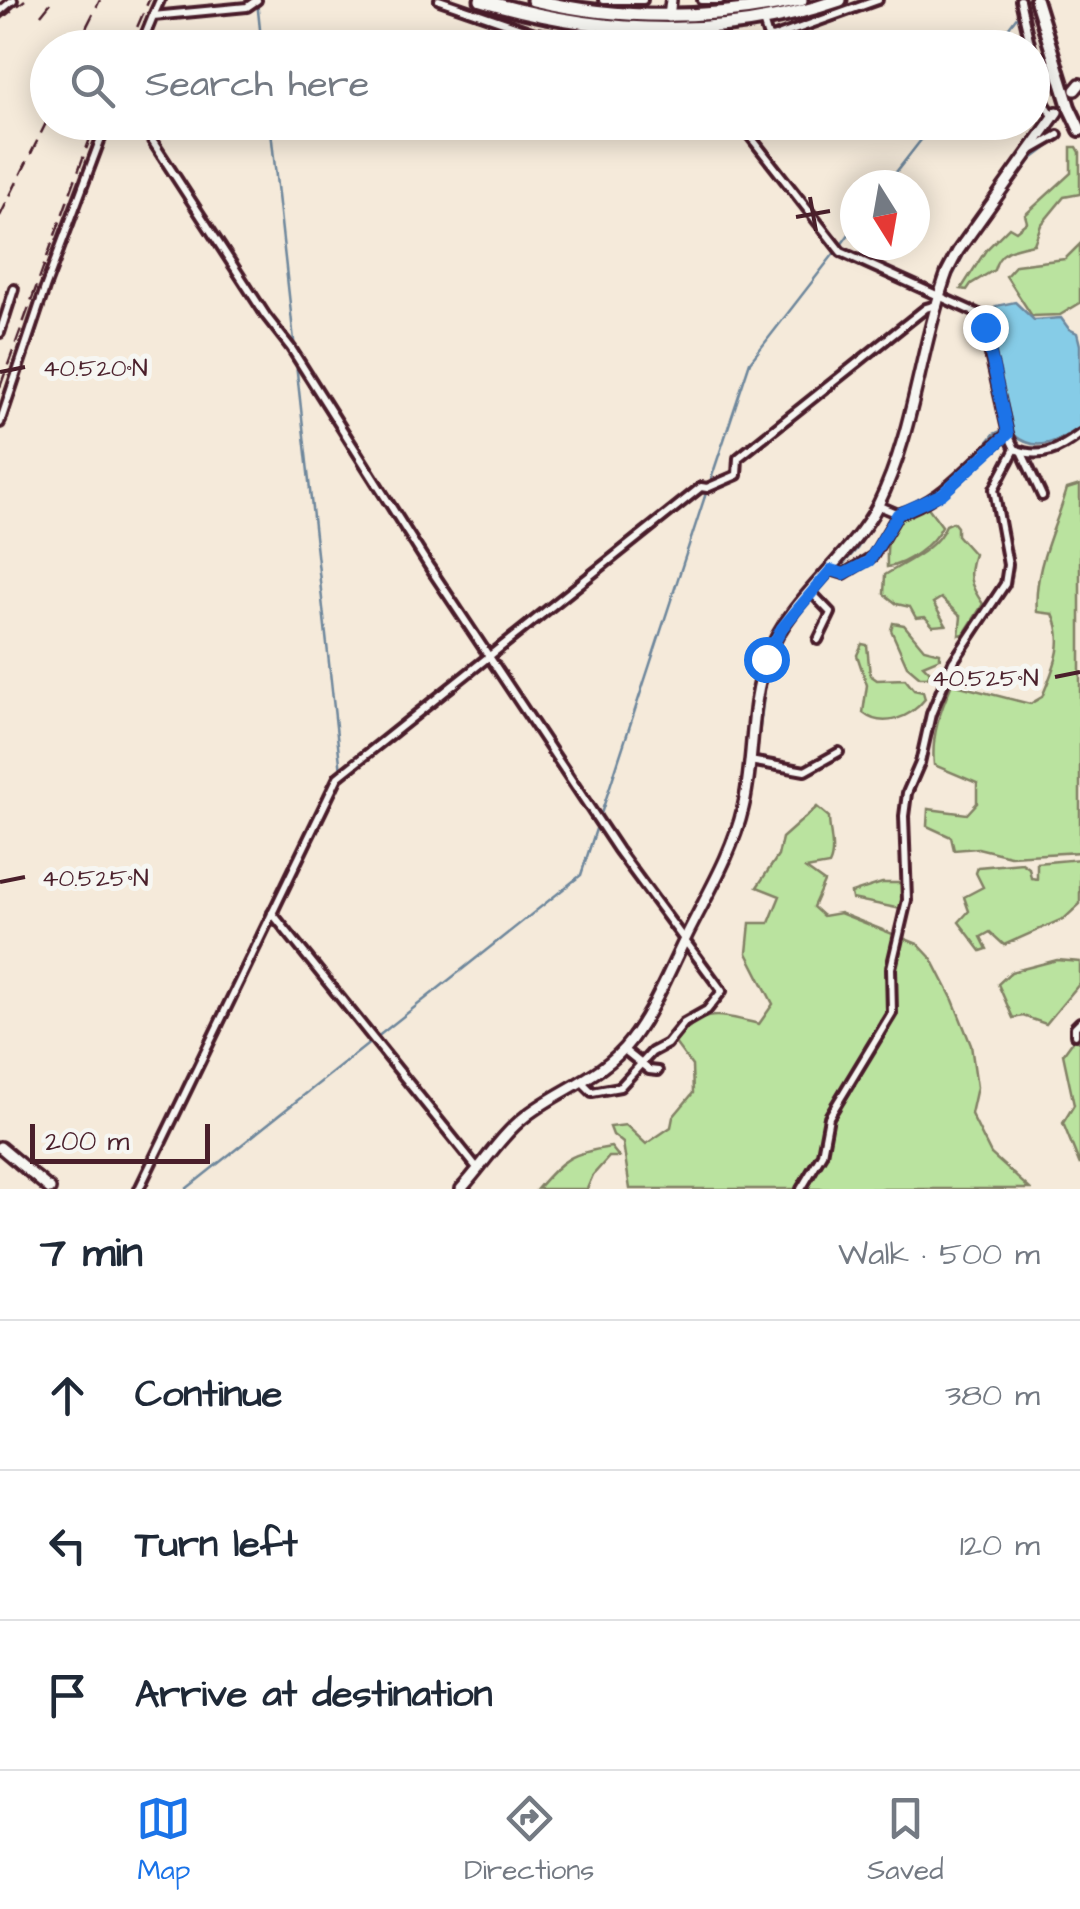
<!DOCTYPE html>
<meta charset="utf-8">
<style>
body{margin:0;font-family:"Architects Daughter",sans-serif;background:#f6f6f7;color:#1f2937}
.compass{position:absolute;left:840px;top:170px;width:90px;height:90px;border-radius:50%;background:#fff;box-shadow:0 5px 25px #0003;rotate:169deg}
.scale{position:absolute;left:30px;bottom:25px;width:180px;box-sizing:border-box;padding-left:10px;border:5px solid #4a1f2b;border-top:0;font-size:28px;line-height:35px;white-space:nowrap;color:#4a1f2b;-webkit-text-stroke:8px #f6f6f2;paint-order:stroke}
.stop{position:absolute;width:30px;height:30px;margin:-22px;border:8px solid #1a73e8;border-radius:50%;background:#fff}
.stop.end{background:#1a73e8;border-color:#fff;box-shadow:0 2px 10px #0008}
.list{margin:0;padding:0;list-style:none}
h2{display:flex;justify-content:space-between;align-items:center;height:130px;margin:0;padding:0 40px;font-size:42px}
h2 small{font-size:32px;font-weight:400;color:#747a83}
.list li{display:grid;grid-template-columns:65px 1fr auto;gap:30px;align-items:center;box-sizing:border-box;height:150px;padding:0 40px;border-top:2px solid #e0e1e3}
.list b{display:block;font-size:38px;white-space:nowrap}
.list em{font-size:32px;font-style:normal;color:#747a83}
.icon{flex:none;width:55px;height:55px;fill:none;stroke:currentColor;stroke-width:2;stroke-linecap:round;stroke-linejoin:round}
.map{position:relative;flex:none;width:1080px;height:1189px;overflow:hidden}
.search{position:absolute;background:#fff;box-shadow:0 5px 25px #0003;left:30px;right:30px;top:30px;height:110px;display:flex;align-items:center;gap:25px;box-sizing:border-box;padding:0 35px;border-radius:55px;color:#747a83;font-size:38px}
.sheet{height:580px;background:#fff}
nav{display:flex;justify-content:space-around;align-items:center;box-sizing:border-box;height:140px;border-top:2px solid #e0e1e3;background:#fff;font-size:28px;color:#747a83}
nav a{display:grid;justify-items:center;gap:5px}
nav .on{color:#1a73e8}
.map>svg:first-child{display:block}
</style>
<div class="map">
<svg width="1080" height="1189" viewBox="0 0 1080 1189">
<rect width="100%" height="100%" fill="#f5eada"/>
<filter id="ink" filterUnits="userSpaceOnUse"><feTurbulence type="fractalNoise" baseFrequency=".01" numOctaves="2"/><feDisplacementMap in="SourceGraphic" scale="20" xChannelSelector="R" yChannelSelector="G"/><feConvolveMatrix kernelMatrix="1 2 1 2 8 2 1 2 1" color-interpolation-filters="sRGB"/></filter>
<g filter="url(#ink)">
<g fill="#bae39f" stroke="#828165" stroke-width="2.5">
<path d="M1071,147H1077L1080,152V194L1064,197L1041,225L1034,244C1014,248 999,250 994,270L971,284L967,290L961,289L986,250L1009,227L1016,231L1027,222L1025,215L1071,173Z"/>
<polygon points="1080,244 1080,303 1060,315 1032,316 1006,276 1016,265 1065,259"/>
<path d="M1080,485V852L1010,856L978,848L954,850L951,837L927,826L928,809L967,814L977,803V783L934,765C931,736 940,711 952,684L1030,704L1042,697C1053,669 1067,644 1053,614L1037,612C1033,569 1055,530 1067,489Z"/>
<path d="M927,506L942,526C933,545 906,565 887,567C886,531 890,517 927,506Z"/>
<path d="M953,522L957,527V535L974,554C967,575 969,584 983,604L964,634L959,635L961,617L941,598L933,603L946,625L933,626L925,617L916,618L910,607L897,604L884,594L885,575C907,561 936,550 946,525Z"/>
<polygon points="893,623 904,625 924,649 940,653 940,658 923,665 930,672 928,677 920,677 907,666 891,630"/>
<path d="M862,644L867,645L870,675L877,680L905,679L914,690L923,692L925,699C910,718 883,729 863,713L867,685L857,655Z"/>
<path d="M817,807L829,817C829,833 836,851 829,865L806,869L824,882L813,907L823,916L840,913L918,944L932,959L953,1000L971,1045L977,1087L971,1114L991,1154L1030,1189H630L623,1143L613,1135L610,1127L626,1125L646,1144L671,1127L673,1117L693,1093L692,1066L675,1043C702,1006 719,1015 759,1024L773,1004L747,953L750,923H769L780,896L757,887L778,856L782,838Z"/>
<polygon points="1080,859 1080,904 1065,918 1004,945 990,932 981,937 987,949 981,951 959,922 969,911 964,897 983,887 976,873 978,867 1022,863 1029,868 1031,878 1037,879 1037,863"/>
<polygon points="882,883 902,883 901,909 852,899 851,893"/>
<polygon points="1057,960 1080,962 1080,983 1046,1024 1023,1016 1013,1018 998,984 1011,972"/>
<polygon points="1074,1039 1080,1043 1080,1165 1063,1123 1074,1105 1063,1054"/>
<path d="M611,1147L619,1157H609L593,1175L587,1189H537C564,1158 571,1153 611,1147Z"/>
</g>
<path fill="#86cce7" stroke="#6e879c" stroke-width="2.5" d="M1015,302L1034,320L1061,318L1069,329L1077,333L1080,345V428C1057,441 1037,454 1014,435L989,322L996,306Z"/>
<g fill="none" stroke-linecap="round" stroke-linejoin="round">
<g stroke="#6e879c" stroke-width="2.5">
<polyline points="257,1 262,48"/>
<polyline points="0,15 18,0"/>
<polyline points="993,48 1018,15"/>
<polyline points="270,122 295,350"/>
<polyline points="886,185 935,122"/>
<polyline points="981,227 1032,159 1063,136"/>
<polyline points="841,245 855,226"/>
<polyline points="947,287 973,237"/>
<polyline points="933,336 943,300"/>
<polyline points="296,363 341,772"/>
<polyline points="978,454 994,434 1010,427"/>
<polyline points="710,482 750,362 836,251"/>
<polyline points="884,503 899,464"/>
<polyline points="893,509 918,503"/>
<polyline points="839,569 857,549 880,510"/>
<polyline points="779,642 796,617 833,575"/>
<polyline points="333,795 340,780"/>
<polyline points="690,941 742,831 753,781 767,673"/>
<polyline points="674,972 686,948"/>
<polyline points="630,1050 655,1010"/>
<polyline points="186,1189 581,875 707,490"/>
<path d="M469,1189C489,1165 507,1136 532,1117C562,1095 597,1083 625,1056"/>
</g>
<g stroke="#4a1f2b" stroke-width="14">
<g id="street">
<polyline points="439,0 535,33 630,48"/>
<polyline points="603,0 643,0"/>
<polyline points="702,0 720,0"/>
<polyline points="1020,0 1031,48"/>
<polyline points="0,11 13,0"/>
<polyline points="153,16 160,0"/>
<polyline points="763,21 768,37 772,38 878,0"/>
<polyline points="140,48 153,16 247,7 257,0"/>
<polyline points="671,48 671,29"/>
<polyline points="1032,55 1045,104 1054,117"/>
<polyline points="140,122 266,316 291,348 430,568 618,850 722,991 707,1010 684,1023 667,1044 652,1052 620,1087 592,1092 583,1083"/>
<path d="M739,122L841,252L981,315L1008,434L1015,449C1040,460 1059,450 1080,434"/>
<polyline points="1030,151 1058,135"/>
<polyline points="0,333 14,289"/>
<polyline points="0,423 45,288 107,122"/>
<polyline points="1022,453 1042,496"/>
<path d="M877,505L898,514C948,499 967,462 1008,434"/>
<polyline points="831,570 844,574 873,556 898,514"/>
<polyline points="811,592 831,613 818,640"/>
<polyline points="750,761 805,771 839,752"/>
<polyline points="272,913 478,1169"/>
<polyline points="1075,1035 1075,1027 1080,1022"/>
<polyline points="623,1049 649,1070 658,1071"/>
<polyline points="139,1189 338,777 701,487 707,488 737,475 738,458 926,308 936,305"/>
<polyline points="801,1189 822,1154 829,1117 892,1013 891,968 907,900 904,816 907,793 920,763 931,714 953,662 1005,584 1008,565 994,489 1015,449"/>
</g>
</g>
<g stroke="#4a1f2b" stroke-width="16">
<g id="secondary">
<polyline points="669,17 671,0"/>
<polyline points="1075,90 1080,84"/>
<polyline points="0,1147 50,1189"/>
<path d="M461,1189C483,1165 501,1135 527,1115C562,1088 603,1077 631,1040C655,1008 670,969 688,933C708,893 733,852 743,808C755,759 749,705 767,658C789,598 848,561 878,505C914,433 920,347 947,272L958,251L1057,112"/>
</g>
</g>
<g stroke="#4a1f2b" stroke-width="18">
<polyline id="primary" points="1036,0 1069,107 1080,130"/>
</g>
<g stroke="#4a1f2b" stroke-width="19">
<g id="highway">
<path d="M481,0C600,35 721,41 840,0"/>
<path d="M533,0C622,21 711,20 801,0"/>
</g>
</g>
<use href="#street" stroke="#f6f6f2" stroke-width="6"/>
<use href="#secondary" stroke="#f6f6f2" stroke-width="9"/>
<use href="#primary" stroke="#f6f6f2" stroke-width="10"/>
<use href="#highway" stroke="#f6f6f2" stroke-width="11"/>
<g stroke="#4a1f2b" stroke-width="2.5" stroke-dasharray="15 8" stroke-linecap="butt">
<polyline points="41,15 53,0"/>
<polyline points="0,20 25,0"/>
<polyline points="76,48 100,0"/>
<polyline points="128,48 149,0"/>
<polyline points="0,216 48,119"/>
<polyline points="0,387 96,122"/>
</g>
</g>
</g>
<g fill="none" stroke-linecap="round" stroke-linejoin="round" filter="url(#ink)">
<polyline stroke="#1a73e8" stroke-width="12" points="766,659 782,628 831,570 844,574 869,561 898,514 942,494 1008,434 985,327"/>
</g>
<path fill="none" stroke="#4a1f2b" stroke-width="4" d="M810,197L816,231M796,217L830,211M0,372L25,367M1055,677L1080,672M0,882L25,877"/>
<g font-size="25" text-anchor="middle" fill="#4a1f2b" stroke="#f6f6f2" stroke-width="10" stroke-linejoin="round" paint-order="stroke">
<text x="95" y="376">40.520°N</text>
<text x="985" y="686">40.525°N</text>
<text x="95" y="886">40.525°N</text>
</g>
</svg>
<svg class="compass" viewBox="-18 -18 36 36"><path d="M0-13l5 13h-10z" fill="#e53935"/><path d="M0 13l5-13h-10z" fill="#747a83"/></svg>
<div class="scale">200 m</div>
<div class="stop" style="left:766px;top:659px"></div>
<div class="stop end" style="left:985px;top:327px"></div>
<div class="search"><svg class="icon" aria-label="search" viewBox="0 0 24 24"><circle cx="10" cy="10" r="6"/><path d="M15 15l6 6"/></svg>Search here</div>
</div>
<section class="sheet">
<h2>7 min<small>Walk · 500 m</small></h2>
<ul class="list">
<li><svg class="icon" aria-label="ahead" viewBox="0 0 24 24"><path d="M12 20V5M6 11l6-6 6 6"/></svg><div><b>Continue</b></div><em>380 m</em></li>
<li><svg class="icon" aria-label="left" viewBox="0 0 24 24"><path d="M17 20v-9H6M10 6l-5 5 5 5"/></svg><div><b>Turn left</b></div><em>120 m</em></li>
<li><svg class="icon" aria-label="arrive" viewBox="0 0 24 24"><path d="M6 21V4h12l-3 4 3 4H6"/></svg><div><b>Arrive at destination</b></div></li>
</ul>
</section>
<nav>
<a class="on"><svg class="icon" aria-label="map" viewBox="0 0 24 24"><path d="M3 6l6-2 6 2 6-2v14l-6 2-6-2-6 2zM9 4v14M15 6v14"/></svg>Map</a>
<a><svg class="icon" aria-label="directions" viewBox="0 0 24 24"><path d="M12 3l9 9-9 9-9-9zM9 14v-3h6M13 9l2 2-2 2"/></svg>Directions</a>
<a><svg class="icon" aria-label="saved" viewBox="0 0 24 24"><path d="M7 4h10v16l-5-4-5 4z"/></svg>Saved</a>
</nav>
